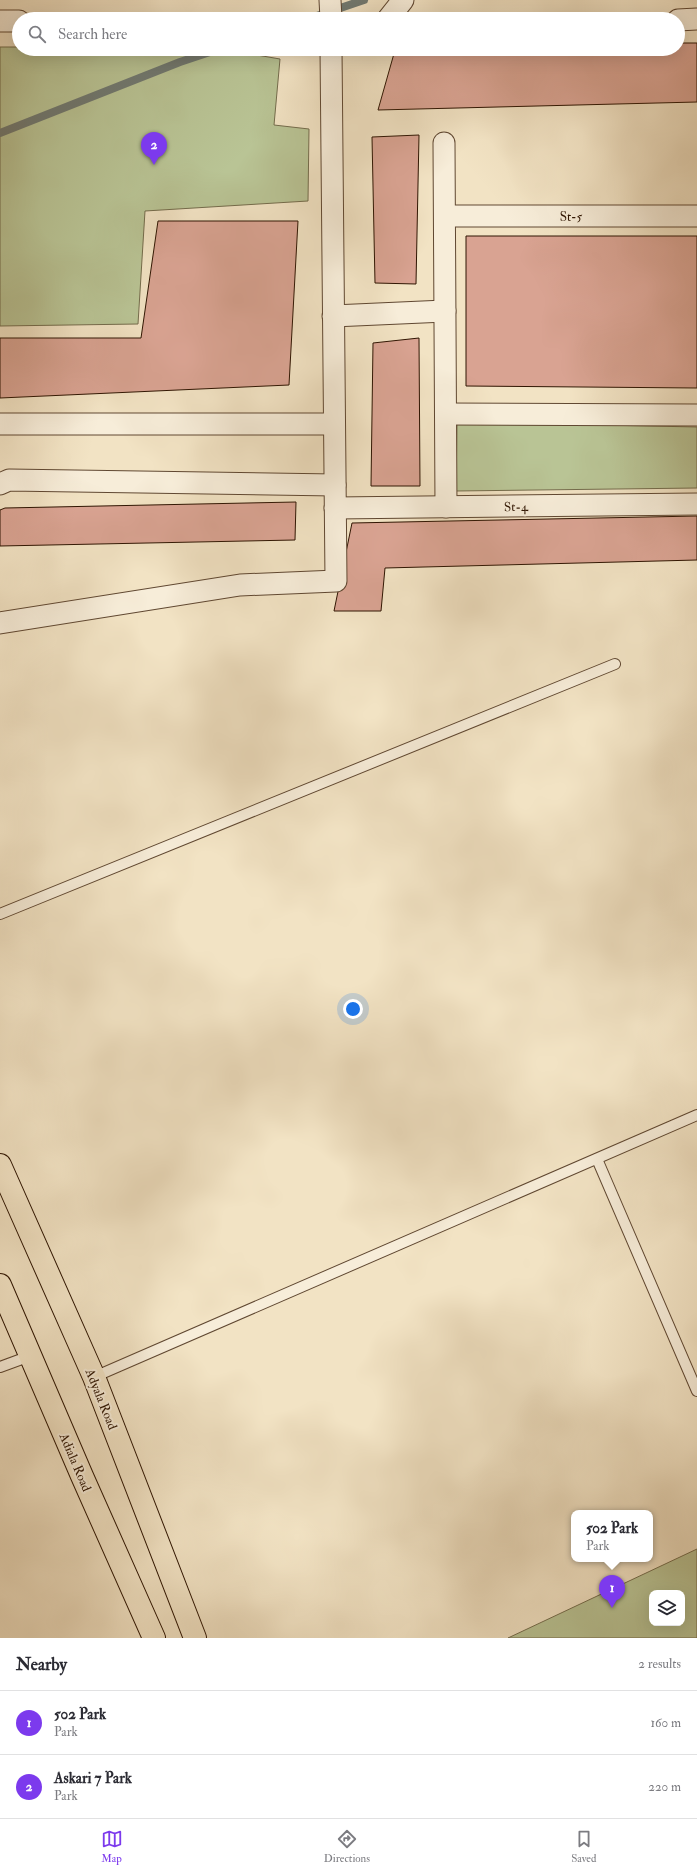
<!DOCTYPE html>
<style>
body{margin:0;font-family:"IM FELL Double Pica",serif;background:#f2f2f3;color:#2b2b33}
.controls{position:absolute;right:12px;bottom:12px;display:grid;overflow:hidden;border-radius:8px;box-shadow:0 4px 16px #0002}
.controls button{width:36px;height:36px;display:grid;place-items:center;padding:0;border:0;border-bottom:1px solid #e1e1e2;background:#fff;color:#2b2b33;font:20px sans-serif}
.you{position:absolute;left:353px;top:1009px;width:14px;height:14px;margin:-10px;border:3px solid #fff;border-radius:50%;background:#1a73e8;box-shadow:0 0 0 6px #1a73e833}
.badge{display:grid;place-items:center;width:26px;height:26px;border-radius:50%;background:#7c3aed;color:#fff;font-size:13px;font-weight:700}
.pin{position:absolute;translate:-50% -33px;filter:drop-shadow(0 1px 2px #0008)}
.pin::after{content:'';position:absolute;top:21px;width:14px;height:12px;background:inherit;clip-path:polygon(0 0,100% 0,50% 100%)}
.popup{position:absolute;left:571px;top:1510px;width:82px;height:52px;box-sizing:border-box;display:grid;place-content:center;border-radius:8px;background:#fff;filter:drop-shadow(0 1px 3px #0005);font-size:13px;white-space:nowrap;color:#7c7c81}
.popup b{font-size:15px;color:#2b2b33}
.popup::after{content:'';position:absolute;left:50%;top:100%;margin-left:-8px;border:8px solid transparent;border-top-color:#fff}
.list{margin:0;padding:0;list-style:none}
h2{display:flex;justify-content:space-between;align-items:center;height:52px;margin:0;padding:0 16px;font-size:17px}
h2 small{font-size:13px;font-weight:400;color:#7c7c81}
.list li{display:grid;grid-template-columns:26px 1fr auto;gap:12px;align-items:center;box-sizing:border-box;height:64px;padding:0 16px;border-top:1px solid #e1e1e2}
.list b{display:block;font-size:15px;white-space:nowrap}
.list p{margin:0;font-size:13px;white-space:nowrap;color:#7c7c81}
.list em{font-size:13px;font-style:normal;color:#7c7c81}
.icon{flex:none;width:22px;height:22px;fill:none;stroke:currentColor;stroke-width:2;stroke-linecap:round;stroke-linejoin:round}
.map{position:relative;flex:none;width:697px;height:1638px;overflow:hidden}
.search{position:absolute;background:#fff;box-shadow:0 4px 16px #0002;left:12px;right:12px;top:12px;height:44px;display:flex;align-items:center;gap:10px;box-sizing:border-box;padding:0 14px;border-radius:22px;color:#7c7c81;font-size:15px}
.sheet{height:180px;background:#fff}
nav{display:flex;justify-content:space-around;align-items:center;box-sizing:border-box;height:56px;border-top:1px solid #e1e1e2;background:#fff;font-size:11px;color:#7c7c81}
nav a{display:grid;justify-items:center;gap:2px}
nav .on{color:#7c3aed}
.map>svg:first-child{display:block}
</style>
<div class="map">
<svg width="697" height="1638" viewBox="0 0 697 1638">
<rect width="100%" height="100%" fill="#f2e3c4"/>
<filter id="stains"><feTurbulence type="fractalNoise" baseFrequency=".005" numOctaves="4"/><feColorMatrix values="0 0 0 0 .2 0 0 0 0 .09 0 0 0 0 .02 0 0 0 .5 -.17"/></filter>
<radialGradient id="worn" r=".72"><stop offset=".6" stop-color="#630" stop-opacity="0"/><stop offset="1" stop-color="#630" stop-opacity=".3"/></radialGradient>
<g fill="#b9c495" stroke="#746c4c" fill-rule="evenodd">
<polygon points="0,47 19,47 19,49 222,49 280,59 274,125 309,129 308,201 145,211 138,324 0,326"/>
<polygon points="457,422 697,427 697,488 456,491"/>
<path d="M697,1549V1638H508ZM652,1593H682V1623H652Z"/>
</g>
<g fill="none" stroke-linecap="round" stroke-linejoin="round">
<g stroke="#717a72" stroke-width="8">
<polyline points="308,19 364,0"/>
<polyline points="0,133 180,62 219,49"/>
</g>
</g>
<g fill="#d9a392" stroke="#2f1502">
<polygon points="678,43 697,43 697,102 378,110 395,50 678,49"/>
<polygon points="419,135 416,284 375,283 372,137"/>
<polygon points="158,221 298,221 289,385 0,398 0,338 141,338"/>
<polygon points="466,236 697,236 697,388 466,386"/>
<polygon points="419,338 420,486 371,486 373,343"/>
<polygon points="296,502 295,540 0,546 0,510 5,508"/>
<polygon points="697,516 697,560 385,568 381,611 334,611 352,523"/>
</g>
<g fill="none" stroke-linecap="round" stroke-linejoin="round">
<g stroke="#604832" stroke-width="12">
<g id="service">
<polyline points="0,914 615,664"/>
<polyline points="597,1159 697,1391"/>
<polyline points="0,1367 30,1356"/>
<polyline points="94,1377 697,1115"/>
</g>
</g>
<g stroke="#604832" stroke-width="23">
<g id="minor">
<polyline points="330,0 331,19"/>
<polyline points="388,19 403,0"/>
<polyline points="678,20 697,19"/>
<polyline points="0,21 19,21"/>
<polyline points="444,143 446,507"/>
<polyline points="445,216 697,216"/>
<polyline points="333,316 445,311"/>
<polyline points="446,414 697,415"/>
<polyline points="0,424 334,424"/>
<polyline points="0,484 9,480 335,485"/>
<polyline points="335,508 697,504"/>
<polyline points="0,623 240,585 336,581 331,49"/>
</g>
</g>
<g stroke="#2f1502" stroke-width="24">
<g id="primary">
<polyline points="0,1165 94,1377 195,1638"/>
<polyline points="0,1285 82,1476 154,1638"/>
</g>
</g>
<use href="#service" stroke="#f7edd9" stroke-width="10"/>
<use href="#minor" stroke="#f7edd9" stroke-width="21"/>
<use href="#primary" stroke="#f2e3c4" stroke-width="22"/>
</g>
<g text-anchor="middle" stroke-width="4" stroke-linejoin="round" paint-order="stroke">
<g font-size="13" fill="#2f1502" stroke="#f7edd9">
<text x="571" y="221">St-5</text>
<text transform="translate(516 506) rotate(-1)" y="5">St-4</text>
<text transform="translate(102 1399) rotate(68)" y="5">Adyala Road</text>
<text transform="translate(76 1462) rotate(67)" y="5">Adiala Road</text>
</g>
</g>
<rect width="100%" height="100%" filter="url(#stains)"/>
<rect width="100%" height="100%" fill="url(#worn)"/>
</svg>
<div class="controls">
<button><svg class="icon" aria-label="layers" viewBox="0 0 24 24"><path d="M12 4l9 5-9 5-9-5zM3 14l9 5 9-5"/></svg></button>
</div>
<div class="you"></div>
<div class="pin badge" style="left:612px;top:1608px">1</div>
<div class="popup"><b>502 Park</b>Park</div>
<div class="pin badge" style="left:154px;top:165px">2</div>
<div class="search"><svg class="icon" aria-label="search" viewBox="0 0 24 24"><circle cx="10" cy="10" r="6"/><path d="M15 15l6 6"/></svg>Search here</div>
</div>
<section class="sheet">
<h2>Nearby<small>2 results</small></h2>
<ul class="list">
<li><span class="badge">1</span><div><b>502 Park</b><p>Park</p></div><em>160 m</em></li>
<li><span class="badge">2</span><div><b>Askari 7 Park</b><p>Park</p></div><em>220 m</em></li>
</ul>
</section>
<nav>
<a class="on"><svg class="icon" aria-label="map" viewBox="0 0 24 24"><path d="M3 6l6-2 6 2 6-2v14l-6 2-6-2-6 2zM9 4v14M15 6v14"/></svg>Map</a>
<a><svg class="icon" aria-label="directions" viewBox="0 0 24 24"><path d="M12 3l9 9-9 9-9-9zM9 14v-3h6M13 9l2 2-2 2"/></svg>Directions</a>
<a><svg class="icon" aria-label="saved" viewBox="0 0 24 24"><path d="M7 4h10v16l-5-4-5 4z"/></svg>Saved</a>
</nav>
